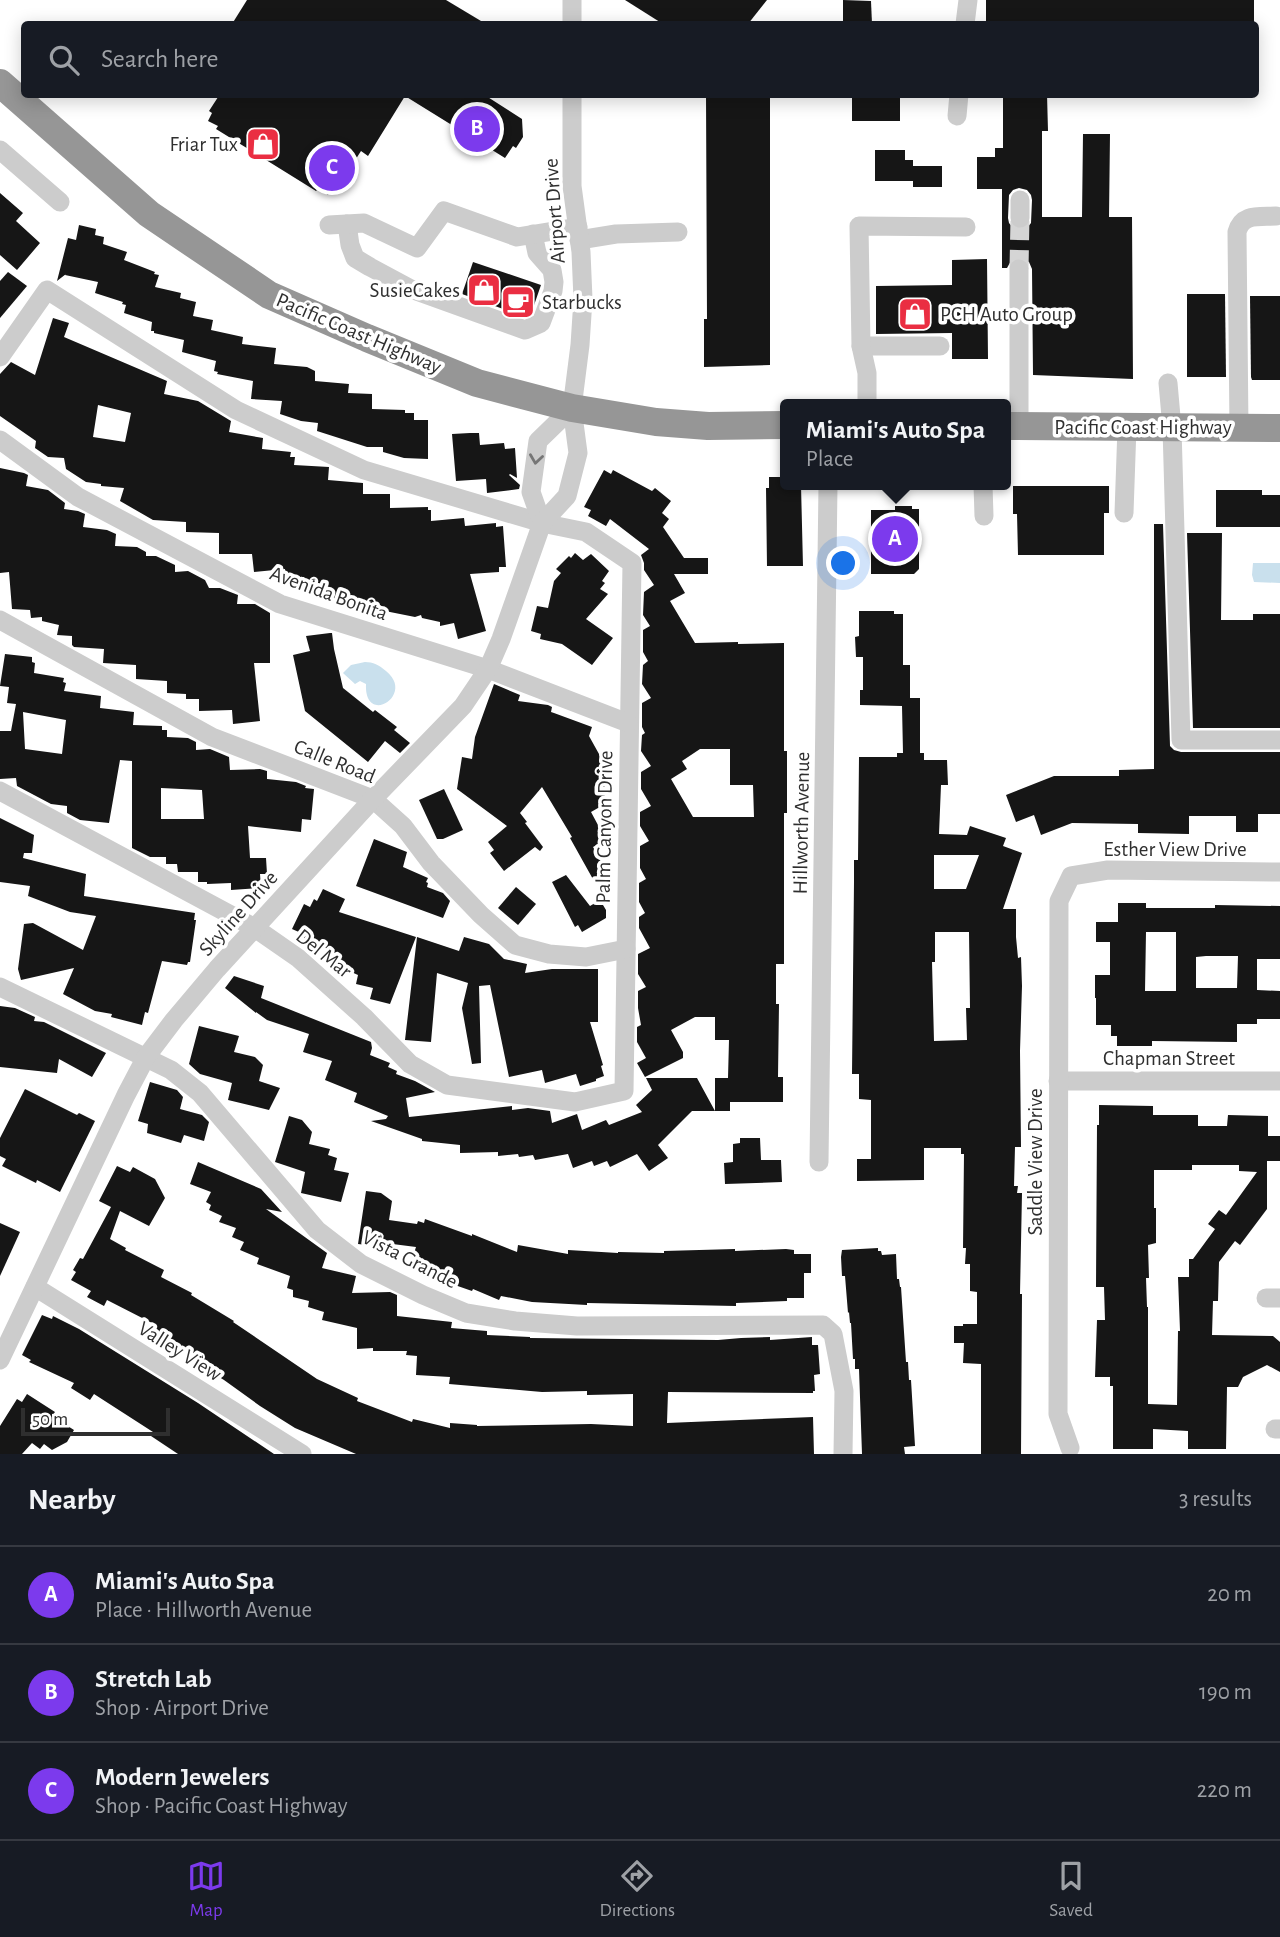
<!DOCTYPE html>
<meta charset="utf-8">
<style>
body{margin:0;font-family:"Alegreya Sans",sans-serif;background:#242831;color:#f1f3f6}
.scale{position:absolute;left:21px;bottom:18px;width:149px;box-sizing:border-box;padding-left:7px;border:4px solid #2f2f2f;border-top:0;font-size:19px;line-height:24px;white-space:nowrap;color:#2f2f2f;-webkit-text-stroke:5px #fff;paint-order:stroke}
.you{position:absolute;left:844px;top:564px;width:24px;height:24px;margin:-18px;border:5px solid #fff;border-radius:50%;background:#1a73e8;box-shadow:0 0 0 10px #1a73e833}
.badge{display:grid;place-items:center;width:46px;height:46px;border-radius:50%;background:#7c3aed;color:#fff;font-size:23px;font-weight:700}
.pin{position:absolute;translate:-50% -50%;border:4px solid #fff;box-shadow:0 2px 7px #0006}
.popup{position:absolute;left:780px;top:399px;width:231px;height:91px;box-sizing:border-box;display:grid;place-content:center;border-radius:7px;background:#171b24;filter:drop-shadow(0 2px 5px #0005);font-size:23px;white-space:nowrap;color:#9ea1a6}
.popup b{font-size:26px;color:#f1f3f6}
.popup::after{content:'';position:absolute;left:50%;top:100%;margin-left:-14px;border:14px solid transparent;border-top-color:#171b24}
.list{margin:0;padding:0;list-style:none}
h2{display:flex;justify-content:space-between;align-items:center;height:91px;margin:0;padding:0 28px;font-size:30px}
h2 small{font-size:23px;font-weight:400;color:#9ea1a6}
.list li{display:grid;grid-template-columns:46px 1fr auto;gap:21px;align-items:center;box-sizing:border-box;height:98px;padding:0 28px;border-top:2px solid #363941}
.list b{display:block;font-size:26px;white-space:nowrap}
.list p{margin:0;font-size:23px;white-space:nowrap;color:#9ea1a6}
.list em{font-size:23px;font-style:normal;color:#9ea1a6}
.icon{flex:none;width:38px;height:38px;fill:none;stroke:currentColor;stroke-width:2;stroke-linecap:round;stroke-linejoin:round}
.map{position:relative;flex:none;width:1280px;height:1454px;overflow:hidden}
.search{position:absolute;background:#171b24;box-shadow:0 4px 18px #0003;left:21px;right:21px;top:21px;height:77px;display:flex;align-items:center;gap:18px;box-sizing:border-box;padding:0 24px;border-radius:7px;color:#9ea1a6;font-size:26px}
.sheet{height:385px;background:#171b24}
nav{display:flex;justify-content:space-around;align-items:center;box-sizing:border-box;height:98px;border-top:2px solid #363941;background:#171b24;font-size:19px;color:#9ea1a6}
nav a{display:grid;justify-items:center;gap:4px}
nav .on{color:#7c3aed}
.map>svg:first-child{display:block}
</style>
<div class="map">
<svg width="1280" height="1454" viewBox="0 0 1280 1454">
<rect width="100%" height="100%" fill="#fff"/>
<g fill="#c9e0ed">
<polygon points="1253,563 1280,563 1280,583 1254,582 1252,575"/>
<path d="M365,662C373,662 379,665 386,671C416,695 364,727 366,684L360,681L355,684L343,673L351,665Z"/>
</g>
<g fill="#161616" fill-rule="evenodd">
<polygon points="247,0 446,0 486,24 232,24"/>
<polygon points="625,0 767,0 748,24 663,24"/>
<polygon points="843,0 871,1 872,24 843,24"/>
<rect x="986" y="0" width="268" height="24"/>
<polygon points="220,94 483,94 522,119 523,137 516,148 513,146 505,158 405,96 368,156 361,151 336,190 332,188 328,195 318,189 316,191 216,129 218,126 208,121 212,113 209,111"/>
<polygon points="706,94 770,94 770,365 704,367 704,319 707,319"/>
<rect x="852" y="94" width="48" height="27"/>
<path d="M1003,94H1047L1048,131H1042V217H1082L1083,134H1110L1109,217H1132L1133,379L1033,375L1032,269L1029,262L1020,257L1012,259L1007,268H1002V189H977V157H995V148H1003ZM1019,188L1027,190L1031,195L1032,200L1031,223L1027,228L1021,230L1013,228L1009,223L1008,218L1009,195L1013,190Z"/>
<polygon points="875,150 905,150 905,160 913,160 913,166 942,166 942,187 913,187 913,181 875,181"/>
<polygon points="0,193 23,213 16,221 40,243 17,270 0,255"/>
<polygon points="79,225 96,229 95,235 104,237 103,244 127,252 124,260 155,272 154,274 159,275 155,287 181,293 180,298 196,302 193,316 213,320 211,330 243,337 242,344 276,348 274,364 307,367 315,371 315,381 349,384 348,393 372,394 372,409 405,410 405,413 414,413 414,420 428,420 428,459 404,458 383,452 383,447 367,447 317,431 318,423 301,421 280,414 282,401 251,399 253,381 217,374 218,372 214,371 216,361 182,352 184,340 154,333 154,331 151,331 152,322 124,313 126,305 122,304 123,302 95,293 98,282 65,275 66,274 57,281 68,238 76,240"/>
<polygon points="987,259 988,359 952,359 952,333 876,334 876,286 952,285 952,260"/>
<polygon points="473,262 541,285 531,314 525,317 462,294"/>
<polygon points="8,272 27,286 0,318 0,281"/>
<polygon points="1187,294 1225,294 1226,377 1187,377"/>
<polygon points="1250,296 1280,296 1280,380 1252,380 1251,377"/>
<path d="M53,318L69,323L64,337L167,381L164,394L198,401L231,421L229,432L263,438L262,449L291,452L290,457H295L294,465L329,467L328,480L363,483V494H390V508L428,507V510H431V521L464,518L465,526L496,523V527L503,526L506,567H499V572L470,574L486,631L458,639L454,623L440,626V622L422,618L421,615L415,617L320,598L317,579L305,581L304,577L286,580L285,569L254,572L252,554H219V533L186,532V522L153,520L120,501L124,488L101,486V484L86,482L66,469L64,458L48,457L35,448L36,441L0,416V374L11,362L35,375ZM98,405L131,413L125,442L93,437Z"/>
<polygon points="470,433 479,433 480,445 504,443 505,449 515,448 517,478 510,474 509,475 520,485 519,489 487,493 486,479 456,481 452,434"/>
<polygon points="0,468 24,473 28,475 26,486 48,490 65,503 64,509 78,511 85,514 83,527 107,530 116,534 115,546 137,547 146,552 146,556 156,556 175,565 175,572 188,571 205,580 209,588 220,588 238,595 237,604 255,604 270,613 270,663 254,663 260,721 233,724 232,710 199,711 199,699 186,699 186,694 167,693 167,681 136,679 136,665 103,663 104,649 74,647 72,645 72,636 57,635 59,625 42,621 42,617 31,618 30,610 12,609 9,572 0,573"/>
<path d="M604,470L611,474L613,470L652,491L655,488L671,501L662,513L669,519L663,527L684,558H708V574H674L685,593L670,601L695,643L738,642V644L784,643V751H787V813H784V964H776V1004H779L778,1077H783V1102H730V1111H715V1078H728L729,1040H715V1017H695L671,1030L683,1052V1058L645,1077L637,1063L646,1058L637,1042V1027L641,1025L638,1008V991L646,987L638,974V954L650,948L639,928V917L645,913L639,902V883L646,879L640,868V846L649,841L640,826V812L651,806L641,789V772L651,766L641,751L642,735L645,733L642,727V703L651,698L642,684L643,665L648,661L643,652V630L650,626L643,615L644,592L654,585L644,570V563L641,555L649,549L610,519L606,526L588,516L591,510L584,507ZM700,749H730V785H753L754,817H693L671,779L687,769L682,761Z"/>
<polygon points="769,477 785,477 785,485 801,485 803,566 767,566 766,488 769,488"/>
<polygon points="1013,486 1109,486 1109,513 1104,513 1104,555 1018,555 1017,514 1013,514"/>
<polygon points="1216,490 1262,490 1262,495 1280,495 1280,527 1216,527"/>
<polygon points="895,506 912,506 912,509 919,509 919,569 914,574 871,574 871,510 895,510"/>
<polygon points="1154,524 1163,524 1170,746 1174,750 1181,752 1280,752 1280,814 1258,814 1258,832 1236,832 1236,816 1189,816 1189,834 1138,833 1138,824 1072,823 1041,835 1034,815 1016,822 1006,795 1054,776 1119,776 1119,770 1154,769"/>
<polygon points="1187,533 1222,533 1221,620 1253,620 1253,614 1280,614 1280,728 1193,728"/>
<polygon points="575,553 583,560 591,554 609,571 602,581 605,583 600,589 608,594 586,619 613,638 592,665 562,644 540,639 541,634 531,631 537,606 548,608 554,581 561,573 556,569 569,556 571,558"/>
<path d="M859,611H894V614H903V665H910V698H920V753H924V760H947L948,785H941L939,834L967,835L970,826L1006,838L1003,846L1022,853L1003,909H1016V937L1018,958L1021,957L1022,986L1020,1051L1021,1147H1015L1014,1186H1018L1017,1193H1022L1020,1294H1022L1021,1454H981V1364L963,1363L964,1343H954V1326H963V1324H977V1292L970,1291V1264H965L966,1248H963L964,1154H961V1148H924V1180L857,1181V1159H871V1100L859,1099V1074H852L854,882V860H858L859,757H897V753H903L902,706L860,705V690H863V657H856L855,637L859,636ZM934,855H979L966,889H934ZM935,932H969L970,1008H966L967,1040L934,1041L932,962H935Z"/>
<polygon points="330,633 332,633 334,649 343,688 373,712 375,710 397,727 394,730 410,743 400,753 385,741 368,762 305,711 293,655 310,651 306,636"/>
<path d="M5,654L32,657V662L35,663L34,673L64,678L63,682L66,683L64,691L101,696L100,708L134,712L133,725L162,726V730H167V737L188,738L196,742V750L210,749L229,757L230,770L260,769L267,771V779L296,782L306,786L305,788L314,789L311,820L302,819L301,832L248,826L250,858H266L267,874H260L261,888L231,890V883L207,884V882H198V872H178L177,864H166V857H150L132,848V761L120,760L109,823L80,820L67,813V806L51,804L17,786L16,778L0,779V731H11L16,704L7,703L9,687L0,686ZM23,712L66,720L62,754L25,749ZM161,788L202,790L204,819H161Z"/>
<polygon points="494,684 520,695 518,701 548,705 552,707 551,712 554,713 592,727 589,736 604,763 605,804 591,812 606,840 593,847 608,874 594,881 570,838 572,837 542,787 520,813 527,822 525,823 543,847 540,851 535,847 504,871 490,853 494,850 488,842 507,826 457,789 462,757 472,759 475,737"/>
<polygon points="444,789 463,830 443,839 437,839 419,800"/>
<polygon points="0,818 34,835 32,853 24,853 23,858 86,874 84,896 195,913 194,920 196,920 190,962 188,962 187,965 162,961 148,1013 145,1012 142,1025 111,1017 112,1014 95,1011 63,994 74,968 21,980 18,969 24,924 33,923 83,950 96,916 70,912 28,896 30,886 0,882"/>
<polygon points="374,839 407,852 403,867 428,878 426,882 428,883 427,887 443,893 450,901 443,918 356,886"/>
<polygon points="566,875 590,906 600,900 606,910 606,918 582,932 578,925 575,927 552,882"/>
<polygon points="516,887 536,904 518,925 498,908"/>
<polygon points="323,889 345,899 339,912 416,937 390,1004 370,999 373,988 356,984 358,975 329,962 332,951 300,936 301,933 292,929 304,904 310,907 314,899 317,901"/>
<path d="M1118,903H1146V908H1215V905L1280,906V959H1257V990L1280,991V1019H1257V1024H1237V1042L1152,1041V1046H1117V1036H1111V1025H1096V998H1095V975H1110V942H1096V922H1118ZM1146,932H1176V991H1145ZM1206,956H1238L1237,988H1196V957Z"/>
<polygon points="417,937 459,951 464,937 489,944 504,959 527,964 525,973 552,969 598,969 598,1022 590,1022 603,1065 601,1066 604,1076 596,1079 596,1081 580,1086 576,1074 545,1083 542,1070 509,1077 490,985 479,986 481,1063 472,1064 462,1008 468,983 437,973 431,1042 405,1040"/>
<polygon points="234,976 264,986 261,998 371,1042 372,1048 370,1055 390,1063 388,1067 397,1071 396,1074 415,1081 435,1092 406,1098 409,1117 512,1106 512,1110 528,1108 550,1111 552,1123 577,1114 582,1130 606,1120 609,1125 642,1112 636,1105 652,1090 646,1078 697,1078 715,1111 692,1111 658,1145 668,1158 649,1171 637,1154 610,1167 607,1161 594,1166 592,1161 573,1168 568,1154 535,1160 533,1155 519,1157 518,1154 498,1156 498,1152 460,1153 460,1145 422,1141 422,1139 371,1121 386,1119 388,1116 354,1102 357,1093 325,1080 332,1061 303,1052 309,1034 267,1020 256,1012 256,1013 225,988"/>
<polygon points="0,1006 15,1008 35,1017 34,1021 44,1022 106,1053 92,1077 59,1059 57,1073 0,1067"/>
<polygon points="199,1026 239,1036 234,1052 255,1057 263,1065 259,1081 280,1088 269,1110 228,1100 232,1083 200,1074 189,1064"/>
<polygon points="150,1082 177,1090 183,1097 180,1109 202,1115 209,1122 204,1141 184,1135 181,1143 147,1133 148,1124 138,1121"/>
<polygon points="25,1089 77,1115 79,1113 95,1121 60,1192 37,1180 36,1183 2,1166 6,1159 0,1156 0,1138"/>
<path d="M1099,1105L1153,1106V1115H1198V1126H1227L1228,1115L1268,1116V1136H1280V1161H1267V1209L1240,1245L1235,1241L1219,1262L1218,1301H1213L1212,1335L1273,1336L1280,1342V1372L1267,1365L1243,1377L1238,1387H1227L1226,1449H1188V1431L1153,1429V1449H1113V1386H1110V1377H1095L1097,1320H1105L1104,1287H1096L1097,1125H1099ZM1192,1165H1239V1171L1257,1172L1226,1215L1219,1210L1208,1224L1215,1229L1193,1259H1189V1277H1178L1180,1331H1178L1177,1405L1148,1404V1307H1147L1146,1278H1149L1148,1245L1156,1243V1208H1154V1170H1192Z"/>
<polygon points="289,1116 302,1120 312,1132 309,1144 330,1149 328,1155 337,1158 334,1170 349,1173 341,1202 301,1193 305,1172 275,1162"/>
<polygon points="740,1138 760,1138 761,1160 781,1160 782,1182 725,1184 724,1163 733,1162 733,1144 740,1143"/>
<polygon points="198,1162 261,1189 282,1212 266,1209 327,1253 322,1268 356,1276 352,1293 390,1292 397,1295 397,1316 452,1322 451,1328 487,1331 487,1335 530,1337 530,1338 718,1340 741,1338 770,1337 770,1340 812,1337 812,1345 818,1345 820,1374 814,1375 815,1391 813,1391 813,1393 668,1392 667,1423 813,1417 814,1454 356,1454 295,1428 260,1406 224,1380 185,1356 187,1353 148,1330 152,1323 107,1300 104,1306 87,1297 91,1291 71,1280 76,1272 73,1270 80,1258 83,1259 111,1207 99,1201 117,1166 130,1172 133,1167 155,1179 165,1198 149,1226 120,1211 110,1239 126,1248 125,1250 164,1270 161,1277 192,1293 191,1295 234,1321 233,1322 317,1379 358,1398 357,1401 412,1422 413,1419 450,1428 450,1423 477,1425 477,1426 591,1424 633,1426 633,1394 587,1395 587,1391 542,1392 449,1384 450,1377 416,1375 417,1356 406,1355 407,1351 373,1351 373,1348 357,1349 357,1328 322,1320 324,1312 308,1307 309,1301 293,1297 293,1290 287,1288 290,1276 257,1264 259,1258 240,1250 244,1242 232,1237 236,1228 219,1222 222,1216 209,1210 211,1205 206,1202 211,1192 190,1184"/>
<polygon points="366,1191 381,1193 392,1201 389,1220 417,1224 418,1221 424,1223 425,1219 472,1236 472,1234 517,1252 518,1245 568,1254 568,1250 618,1253 618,1252 664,1253 664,1251 735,1249 735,1251 786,1249 794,1250 794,1254 811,1254 811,1273 804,1273 804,1298 787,1298 787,1301 736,1303 736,1306 587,1303 587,1305 532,1302 501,1296 499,1300 473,1289 472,1291 409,1269 416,1247 377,1242 376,1246 358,1244"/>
<polygon points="0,1223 20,1232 0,1276"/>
<polygon points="878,1248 878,1251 881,1251 882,1255 896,1254 897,1279 899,1279 900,1287 901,1287 906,1362 908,1362 909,1380 911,1380 915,1446 904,1447 905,1454 862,1454 859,1369 855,1369 855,1359 853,1359 851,1323 850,1323 849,1312 848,1313 845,1276 842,1276 841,1257 842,1250"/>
<polygon points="42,1315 52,1319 53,1316 79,1329 198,1403 274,1454 178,1454 151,1436 153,1432 94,1394 90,1400 71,1388 74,1383 29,1362 31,1360 22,1355"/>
<polygon points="27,1394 55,1412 52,1416 74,1430 67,1442 52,1450 44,1444 40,1449 32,1443 22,1454 0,1454 0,1426 17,1399 22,1402"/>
</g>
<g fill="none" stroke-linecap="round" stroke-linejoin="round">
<polyline stroke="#d5d5d5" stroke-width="19" stroke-dasharray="19 10" stroke-linecap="butt" points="1019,269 1020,218"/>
<g stroke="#ccc" stroke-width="19">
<polyline points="572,0 572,24"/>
<polyline points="965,24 968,0"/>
<polyline points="957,116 959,94"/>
<polyline points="0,150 60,202"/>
<polyline points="1020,200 1020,218"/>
<polyline points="347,224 350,245 355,258 370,267 411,289 525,330 541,323 553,291 554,282 552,270 537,253 533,234"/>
<polyline points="329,225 364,223 417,248 444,211 517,237 578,227"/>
<polyline points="579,240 616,234 678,232"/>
<polyline points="861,346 940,346"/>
<polyline points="0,357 47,290 236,410 364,470 542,523 586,532 632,563 624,1091 575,1102 447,1085 410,1064 364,1017 298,958 255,928 0,791"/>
<polyline points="1168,383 1172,428 1181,740 1280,740"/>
<polyline points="867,404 867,373 861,346 859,226 966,227"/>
<polyline points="1019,426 1019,269"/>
<path d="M1239,428L1237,232C1242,213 1259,217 1276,216"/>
<polyline points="0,440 78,497 280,604 488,669 628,723"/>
<polyline points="983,485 984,516"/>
<polyline points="1124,513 1127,427"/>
<polyline points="542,523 531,492 538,441 572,408"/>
<polyline points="0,620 212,737 373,799 403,826 431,863 481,915 515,945 549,954 586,957 626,949"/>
<polyline points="0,987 171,1070 200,1093 317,1230 361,1264 423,1295 466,1313 515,1321 577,1326 823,1325 833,1334 844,1391 843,1454"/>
<polyline points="1058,1081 1280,1081"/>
<polyline points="819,1162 828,485"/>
<polyline points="35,1287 302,1454"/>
<polyline points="1266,1298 1280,1298"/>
<polyline points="0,1360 126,1095 146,1057 174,1020 217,969 373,799 463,706 488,669 501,639 542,523 567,496 578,453 572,408 580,345 583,299 581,252 572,186 572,94"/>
<polyline points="1275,1429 1280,1429"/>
<polyline points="1070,1448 1058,1414 1059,901 1071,876 1108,870 1280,872"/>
</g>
<g stroke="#969696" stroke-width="28">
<polyline points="0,83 149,214 269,295 367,338 477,383 572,408 656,422 708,426 785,425"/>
<polyline points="1005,426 1280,428"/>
</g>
</g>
<defs><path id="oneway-chevron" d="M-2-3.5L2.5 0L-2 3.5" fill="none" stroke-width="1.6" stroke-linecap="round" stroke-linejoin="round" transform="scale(1.75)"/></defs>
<use stroke="#767676" href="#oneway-chevron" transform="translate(536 459) rotate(98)"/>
<defs>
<g id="shop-square" transform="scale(1.75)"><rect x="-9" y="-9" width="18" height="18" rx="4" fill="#ea2e42" stroke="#fff"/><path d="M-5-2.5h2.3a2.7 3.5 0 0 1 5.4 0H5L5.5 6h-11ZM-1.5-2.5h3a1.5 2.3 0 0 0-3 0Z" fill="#fff"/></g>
<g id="cafe-square" transform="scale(1.75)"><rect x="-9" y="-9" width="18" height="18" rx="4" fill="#ea2e42" stroke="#fff"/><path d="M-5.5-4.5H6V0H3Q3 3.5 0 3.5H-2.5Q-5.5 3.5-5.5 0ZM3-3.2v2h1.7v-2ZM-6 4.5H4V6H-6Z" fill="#fff"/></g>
</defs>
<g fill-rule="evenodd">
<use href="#shop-square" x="263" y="144"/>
<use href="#shop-square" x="484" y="290"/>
<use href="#cafe-square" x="518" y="302"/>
<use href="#shop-square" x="915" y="314"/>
</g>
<g text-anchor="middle" stroke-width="7" stroke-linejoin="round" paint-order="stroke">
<g font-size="21" fill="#2f2f2f" stroke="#fff" text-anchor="end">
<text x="238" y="151">Friar Tux</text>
<text x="460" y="297">SusieCakes</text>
<text x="542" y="309" text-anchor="start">Starbucks</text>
<text x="940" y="321" text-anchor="start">PCH Auto Group</text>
</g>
<g font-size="21" fill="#2f2f2f" stroke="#fff">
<text transform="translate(554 211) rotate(-94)" y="7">Airport Drive</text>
<text transform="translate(359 333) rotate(23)" y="7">Pacific Coast Highway</text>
<text x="1143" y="434">Pacific Coast Highway</text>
<text transform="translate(329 593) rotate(20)" y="7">Avenida Bonita</text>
<text transform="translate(335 761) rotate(22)" y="7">Calle Road</text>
<text transform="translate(801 823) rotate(-89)" y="7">Hillworth Avenue</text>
<text transform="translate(604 827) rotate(-89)" y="7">Palm Canyon Drive</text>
<text x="1175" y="856">Esther View Drive</text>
<text transform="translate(238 913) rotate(-48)" y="7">Skyline Drive</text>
<text transform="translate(324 953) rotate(39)" y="7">Del Mar</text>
<text x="1169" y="1065">Chapman Street</text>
<text transform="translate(1035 1162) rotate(-90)" y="7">Saddle View Drive</text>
<text transform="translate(410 1259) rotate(27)" y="7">Vista Grande</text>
<text transform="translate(180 1351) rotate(32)" y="7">Valley View</text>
</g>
</g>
</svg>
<div class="scale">50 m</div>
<div class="you"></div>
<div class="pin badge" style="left:895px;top:539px">A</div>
<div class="popup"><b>Miami's Auto Spa</b>Place</div>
<div class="pin badge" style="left:477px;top:129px">B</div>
<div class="pin badge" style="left:332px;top:168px">C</div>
<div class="search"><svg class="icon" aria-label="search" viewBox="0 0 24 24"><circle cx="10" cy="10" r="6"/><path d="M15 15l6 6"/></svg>Search here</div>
</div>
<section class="sheet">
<h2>Nearby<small>3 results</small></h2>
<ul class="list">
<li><span class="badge">A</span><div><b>Miami's Auto Spa</b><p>Place · Hillworth Avenue</p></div><em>20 m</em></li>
<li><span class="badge">B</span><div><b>Stretch Lab</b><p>Shop · Airport Drive</p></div><em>190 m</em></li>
<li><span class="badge">C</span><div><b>Modern Jewelers</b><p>Shop · Pacific Coast Highway</p></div><em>220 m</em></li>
</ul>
</section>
<nav>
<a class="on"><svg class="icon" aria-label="map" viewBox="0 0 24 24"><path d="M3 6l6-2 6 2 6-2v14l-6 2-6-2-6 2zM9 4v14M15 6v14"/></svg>Map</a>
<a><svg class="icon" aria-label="directions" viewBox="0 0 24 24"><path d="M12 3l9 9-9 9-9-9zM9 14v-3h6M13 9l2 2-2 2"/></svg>Directions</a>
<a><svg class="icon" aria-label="saved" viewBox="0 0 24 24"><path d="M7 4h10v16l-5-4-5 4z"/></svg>Saved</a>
</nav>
